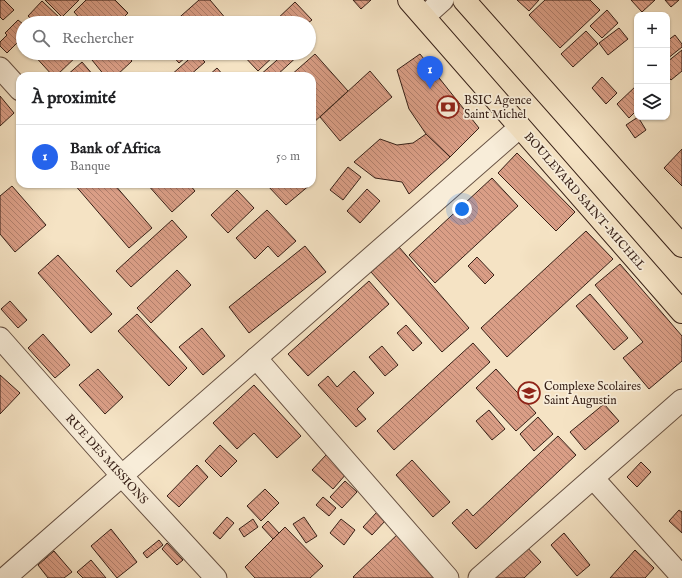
<!DOCTYPE html>
<html lang="fr">
<meta charset="utf-8">
<style>
body{margin:0;font-family:"IM FELL English",serif;background:#f6f6f6;color:#202124}
.controls{position:absolute;right:12px;top:12px;display:grid;overflow:hidden;border-radius:8px;box-shadow:0 1px 3px #0004}
.controls button{width:36px;height:36px;display:grid;place-items:center;padding:0;border:0;border-bottom:1px solid #e0e0e0;background:#fff;color:#202124;font:20px sans-serif}
.you{position:absolute;left:462px;top:209px;width:14px;height:14px;margin:-10px;border:3px solid #fff;border-radius:50%;background:#1a73e8;box-shadow:0 0 0 6px #1a73e833}
.badge{display:grid;place-items:center;width:26px;height:26px;border-radius:50%;background:#2563eb;color:#fff;font-size:13px;font-weight:700}
.pin{position:absolute;translate:-50% -33px;filter:drop-shadow(0 1px 2px #0008)}
.pin::after{content:'';position:absolute;top:21px;width:14px;height:12px;background:inherit;clip-path:polygon(0 0,100% 0,50% 100%)}
.list{margin:0;padding:0;list-style:none}
h2{display:flex;justify-content:space-between;align-items:center;height:52px;margin:0;padding:0 16px;font-size:17px}
h2 small{font-size:13px;font-weight:400;color:#757577}
.list li{display:grid;grid-template-columns:26px 1fr auto;gap:12px;align-items:center;box-sizing:border-box;height:64px;padding:0 16px;border-top:1px solid #e0e0e0}
.list b{display:block;font-size:15px;white-space:nowrap}
.list p{margin:0;font-size:13px;white-space:nowrap;color:#757577}
.list em{font-size:13px;font-style:normal;color:#757577}
.icon{flex:none;width:22px;height:22px;fill:none;stroke:currentColor;stroke-width:2;stroke-linecap:round;stroke-linejoin:round}
.map{position:relative;flex:none;width:682px;height:578px;overflow:hidden}
.search{position:absolute;background:#fff;box-shadow:0 1px 3px #0004;left:16px;top:16px;width:300px;height:44px;display:flex;align-items:center;gap:10px;box-sizing:border-box;padding:0 14px;border-radius:22px;color:#757577;font-size:15px}
.panel{position:absolute;background:#fff;box-shadow:0 1px 3px #0004;left:16px;top:72px;width:300px;height:116px;border-radius:12px}
.map>svg:first-child{display:block}
</style>
<div class="map">
<svg width="682" height="578" viewBox="0 0 682 578">
<defs>
<pattern id="building-back-hatch" width="6" height="6" patternUnits="userSpaceOnUse"><rect width="6" height="6" fill="#da9e86"/><path d="M-1 5l2 2M0 0l6 6M5-1l2 2" fill="none" stroke="#b2806d"/></pattern>
</defs>
<rect width="100%" height="100%" fill="#f5e3c4"/>
<filter id="stains"><feTurbulence type="fractalNoise" baseFrequency=".005" numOctaves="4"/><feColorMatrix values="0 0 0 0 .2 0 0 0 0 .09 0 0 0 0 .02 0 0 0 .5 -.17"/></filter>
<radialGradient id="worn" r=".72"><stop offset=".6" stop-color="#630" stop-opacity="0"/><stop offset="1" stop-color="#630" stop-opacity=".3"/></radialGradient>
<g fill="url(#building-back-hatch)" stroke="#361f16">
<polygon points="0,0 4,0 14,10 3,20 0,17"/>
<polygon points="45,0 79,0 62,17"/>
<polygon points="86,0 115,0 128,13 118,23 84,23 74,12"/>
<polygon points="199,0 210,0 227,20 224,23 173,23"/>
<polygon points="353,0 371,0 361,9"/>
<polygon points="517,0 539,0 529,11"/>
<polygon points="545,0 590,0 600,10 560,48 529,15"/>
<polygon points="631,0 655,0 642,12"/>
<polygon points="665,0 679,0 671,7"/>
<polygon points="42,1 62,20 59,23 36,23 28,16"/>
<polygon points="295,2 312,20 308,23 273,23"/>
<polygon points="607,10 618,23 602,38 590,26"/>
<polygon points="18,20 23,24 23,42 20,45 17,43 7,53 0,46 0,42 7,35 5,33"/>
<polygon points="619,28 628,39 608,55 599,43"/>
<polygon points="586,31 598,44 573,67 561,54"/>
<polygon points="675,35 682,44 682,47 667,59 667,41"/>
<polygon points="682,50 682,71 671,80 667,75 667,62"/>
<polygon points="32,53 80,53 56,76 53,76"/>
<polygon points="99,53 125,53 132,61 116,76 105,76 92,60"/>
<polygon points="170,53 191,53 179,63"/>
<polygon points="196,53 205,62 189,76 170,76"/>
<polygon points="241,53 277,53 258,71"/>
<polygon points="285,53 301,53 276,76 259,76"/>
<polygon points="315,54 348,91 312,124 312,76 290,76"/>
<polygon points="420,54 479,128 450,157 426,134 409,109 397,70"/>
<polygon points="82,62 94,76 66,76"/>
<polygon points="217,68 224,76 208,76"/>
<polygon points="370,71 392,97 340,141 320,117"/>
<polygon points="602,77 617,93 606,104 592,88"/>
<polygon points="637,85 637,110 629,118 617,104"/>
<polygon points="0,96 14,113 0,126"/>
<polygon points="638,117 646,130 635,138 626,125"/>
<polygon points="426,134 450,157 409,194 402,182 375,178 354,162 380,139 397,145 413,143"/>
<polygon points="682,149 682,186 664,168"/>
<polygon points="517,153 575,212 556,231 498,173"/>
<polygon points="348,167 361,177 343,200 330,190"/>
<polygon points="492,178 518,206 435,283 409,255"/>
<polygon points="74,184 114,184 152,228 129,248"/>
<polygon points="147,184 189,184 195,191 172,212"/>
<polygon points="266,184 311,184 286,205"/>
<polygon points="12,186 46,225 15,252 0,234 0,196"/>
<polygon points="367,189 380,201 360,223 347,211"/>
<polygon points="237,190 254,208 228,233 211,215"/>
<polygon points="267,210 296,241 278,257 268,246 255,259 236,238"/>
<polygon points="172,220 187,237 131,287 116,271"/>
<polygon points="586,231 613,259 507,357 481,328"/>
<polygon points="305,246 326,272 249,333 229,307"/>
<polygon points="399,247 469,328 442,352 371,272"/>
<polygon points="58,255 112,314 91,333 38,273"/>
<polygon points="477,257 494,275 485,284 468,266"/>
<polygon points="620,264 682,336 682,361 649,389 623,358 643,342 595,285"/>
<polygon points="177,270 191,285 151,323 137,308"/>
<polygon points="369,281 389,304 308,376 288,354"/>
<polygon points="590,294 628,338 614,350 576,306"/>
<polygon points="10,301 27,320 18,328 1,309"/>
<polygon points="137,314 187,368 169,386 118,331"/>
<polygon points="406,325 422,343 413,351 397,333"/>
<polygon points="202,328 225,356 203,375 179,347"/>
<polygon points="43,334 70,365 55,378 28,348"/>
<polygon points="473,343 490,362 394,450 377,431"/>
<polygon points="382,346 398,365 385,376 369,357"/>
<polygon points="98,369 123,397 105,414 79,385"/>
<polygon points="496,369 536,413 516,431 476,388"/>
<polygon points="354,371 374,393 357,409 366,419 356,427 318,385 328,376 337,387"/>
<polygon points="0,375 20,393 0,414"/>
<polygon points="254,385 301,436 277,458 254,433 237,449 213,423"/>
<polygon points="604,404 619,421 585,450 570,432"/>
<polygon points="489,410 505,429 492,440 476,421"/>
<polygon points="538,417 553,434 534,451 520,434"/>
<polygon points="558,436 576,455 476,549 452,523 467,509 473,516"/>
<polygon points="220,445 237,461 221,477 205,461"/>
<polygon points="326,455 347,473 333,489 312,470"/>
<polygon points="412,460 450,502 433,517 396,475"/>
<polygon points="641,462 651,472 637,487 627,477"/>
<polygon points="197,465 208,477 179,507 167,496"/>
<polygon points="345,481 357,492 342,508 330,497"/>
<polygon points="265,489 279,503 261,521 247,506"/>
<polygon points="323,497 336,508 329,516 316,505"/>
<polygon points="679,510 682,512 682,533 669,521"/>
<polygon points="377,512 386,520 372,535 363,527"/>
<polygon points="227,517 234,523 220,539 213,533"/>
<polygon points="304,517 317,536 306,543 293,524"/>
<polygon points="253,519 258,527 244,537 239,529"/>
<polygon points="341,519 355,530 344,545 330,533"/>
<polygon points="268,521 279,533 273,539 262,527"/>
<polygon points="285,527 323,566 310,578 255,578 245,567"/>
<polygon points="111,529 137,562 117,578 91,546"/>
<polygon points="400,532 442,578 354,578 353,577"/>
<polygon points="564,533 590,565 577,576 551,545"/>
<polygon points="159,540 163,545 147,558 143,553"/>
<polygon points="167,543 183,560 177,565 162,549"/>
<polygon points="524,544 541,562 524,578 494,578"/>
<polygon points="635,550 654,568 645,578 610,578"/>
<polygon points="54,551 72,572 64,578 48,578 38,565"/>
<polygon points="91,560 106,578 83,578 77,572"/>
</g>
<g fill="none" stroke-linecap="round" stroke-linejoin="round">
<g stroke="#665042" stroke-width="23">
<g id="minor">
<polyline points="424,17 443,0"/>
<polyline points="0,68 20,90"/>
<polyline points="0,338 122,476 216,578"/>
<polyline points="256,358 448,578"/>
<polyline points="593,478 682,577"/>
<polyline points="5,578 520,127"/>
<polyline points="479,578 682,400"/>
</g>
</g>
<g stroke="#361f16" stroke-width="24">
<g id="major">
<polyline points="409,0 682,312"/>
<polyline points="464,0 682,246"/>
</g>
</g>
<use href="#minor" stroke="#f8edd9" stroke-width="21"/>
<use href="#major" stroke="#f5e3c4" stroke-width="22"/>
</g>
<defs>
<g id="bank-ring" transform="scale(1.15)"><circle r="9.5" fill="#f8edd9" stroke="#8f2418" stroke-width="1.5"/><path d="M-6-4H6V4H-6ZM0-2.3a2.3 2.3 0 1 0 0 4.6a2.3 2.3 0 1 0 0-4.6Z" fill="#8f2418"/></g>
<g id="school-ring" transform="scale(1.15)"><circle r="9.5" fill="#f8edd9" stroke="#8f2418" stroke-width="1.5"/><path d="M0-5L7-2L0 1L-7-2ZM-4 1L0 2.5L4 1V4Q0 6-4 4Z" fill="#8f2418"/></g>
</defs>
<g fill-rule="evenodd">
<use href="#bank-ring" x="448" y="107"/>
<use href="#school-ring" x="529" y="393"/>
</g>
<g text-anchor="middle" stroke-width="3.5" stroke-linejoin="round" paint-order="stroke">
<g font-size="12" fill="#361f16" stroke="#f8edd9" text-anchor="start">
<text x="464" y="104">BSIC Agence<tspan x="464" dy="14">Saint Michel</tspan></text>
<text x="544" y="390">Complexe Scolaires<tspan x="544" dy="14">Saint Augustin</tspan></text>
</g>
<g font-size="12" fill="#361f16" stroke="#f8edd9">
<text transform="translate(585 201) rotate(49)" y="4">BOULEVARD SAINT-MICHEL</text>
<text transform="translate(107 459) rotate(48)" y="4">RUE DES MISSIONS</text>
</g>
</g>
<rect width="100%" height="100%" filter="url(#stains)"/>
<rect width="100%" height="100%" fill="url(#worn)"/>
</svg>
<div class="controls">
<button>+</button>
<button>−</button>
<button><svg class="icon" aria-label="layers" viewBox="0 0 24 24"><path d="M12 4l9 5-9 5-9-5zM3 14l9 5 9-5"/></svg></button>
</div>
<div class="you"></div>
<div class="pin badge" style="left:430px;top:89px">1</div>
<div class="search"><svg class="icon" aria-label="search" viewBox="0 0 24 24"><circle cx="10" cy="10" r="6"/><path d="M15 15l6 6"/></svg>Rechercher</div>
<section class="panel">
<h2>À proximité<small></small></h2>
<ul class="list">
<li><span class="badge">1</span><div><b>Bank of Africa</b><p>Banque</p></div><em>50 m</em></li>
</ul>
</section>
</div>
